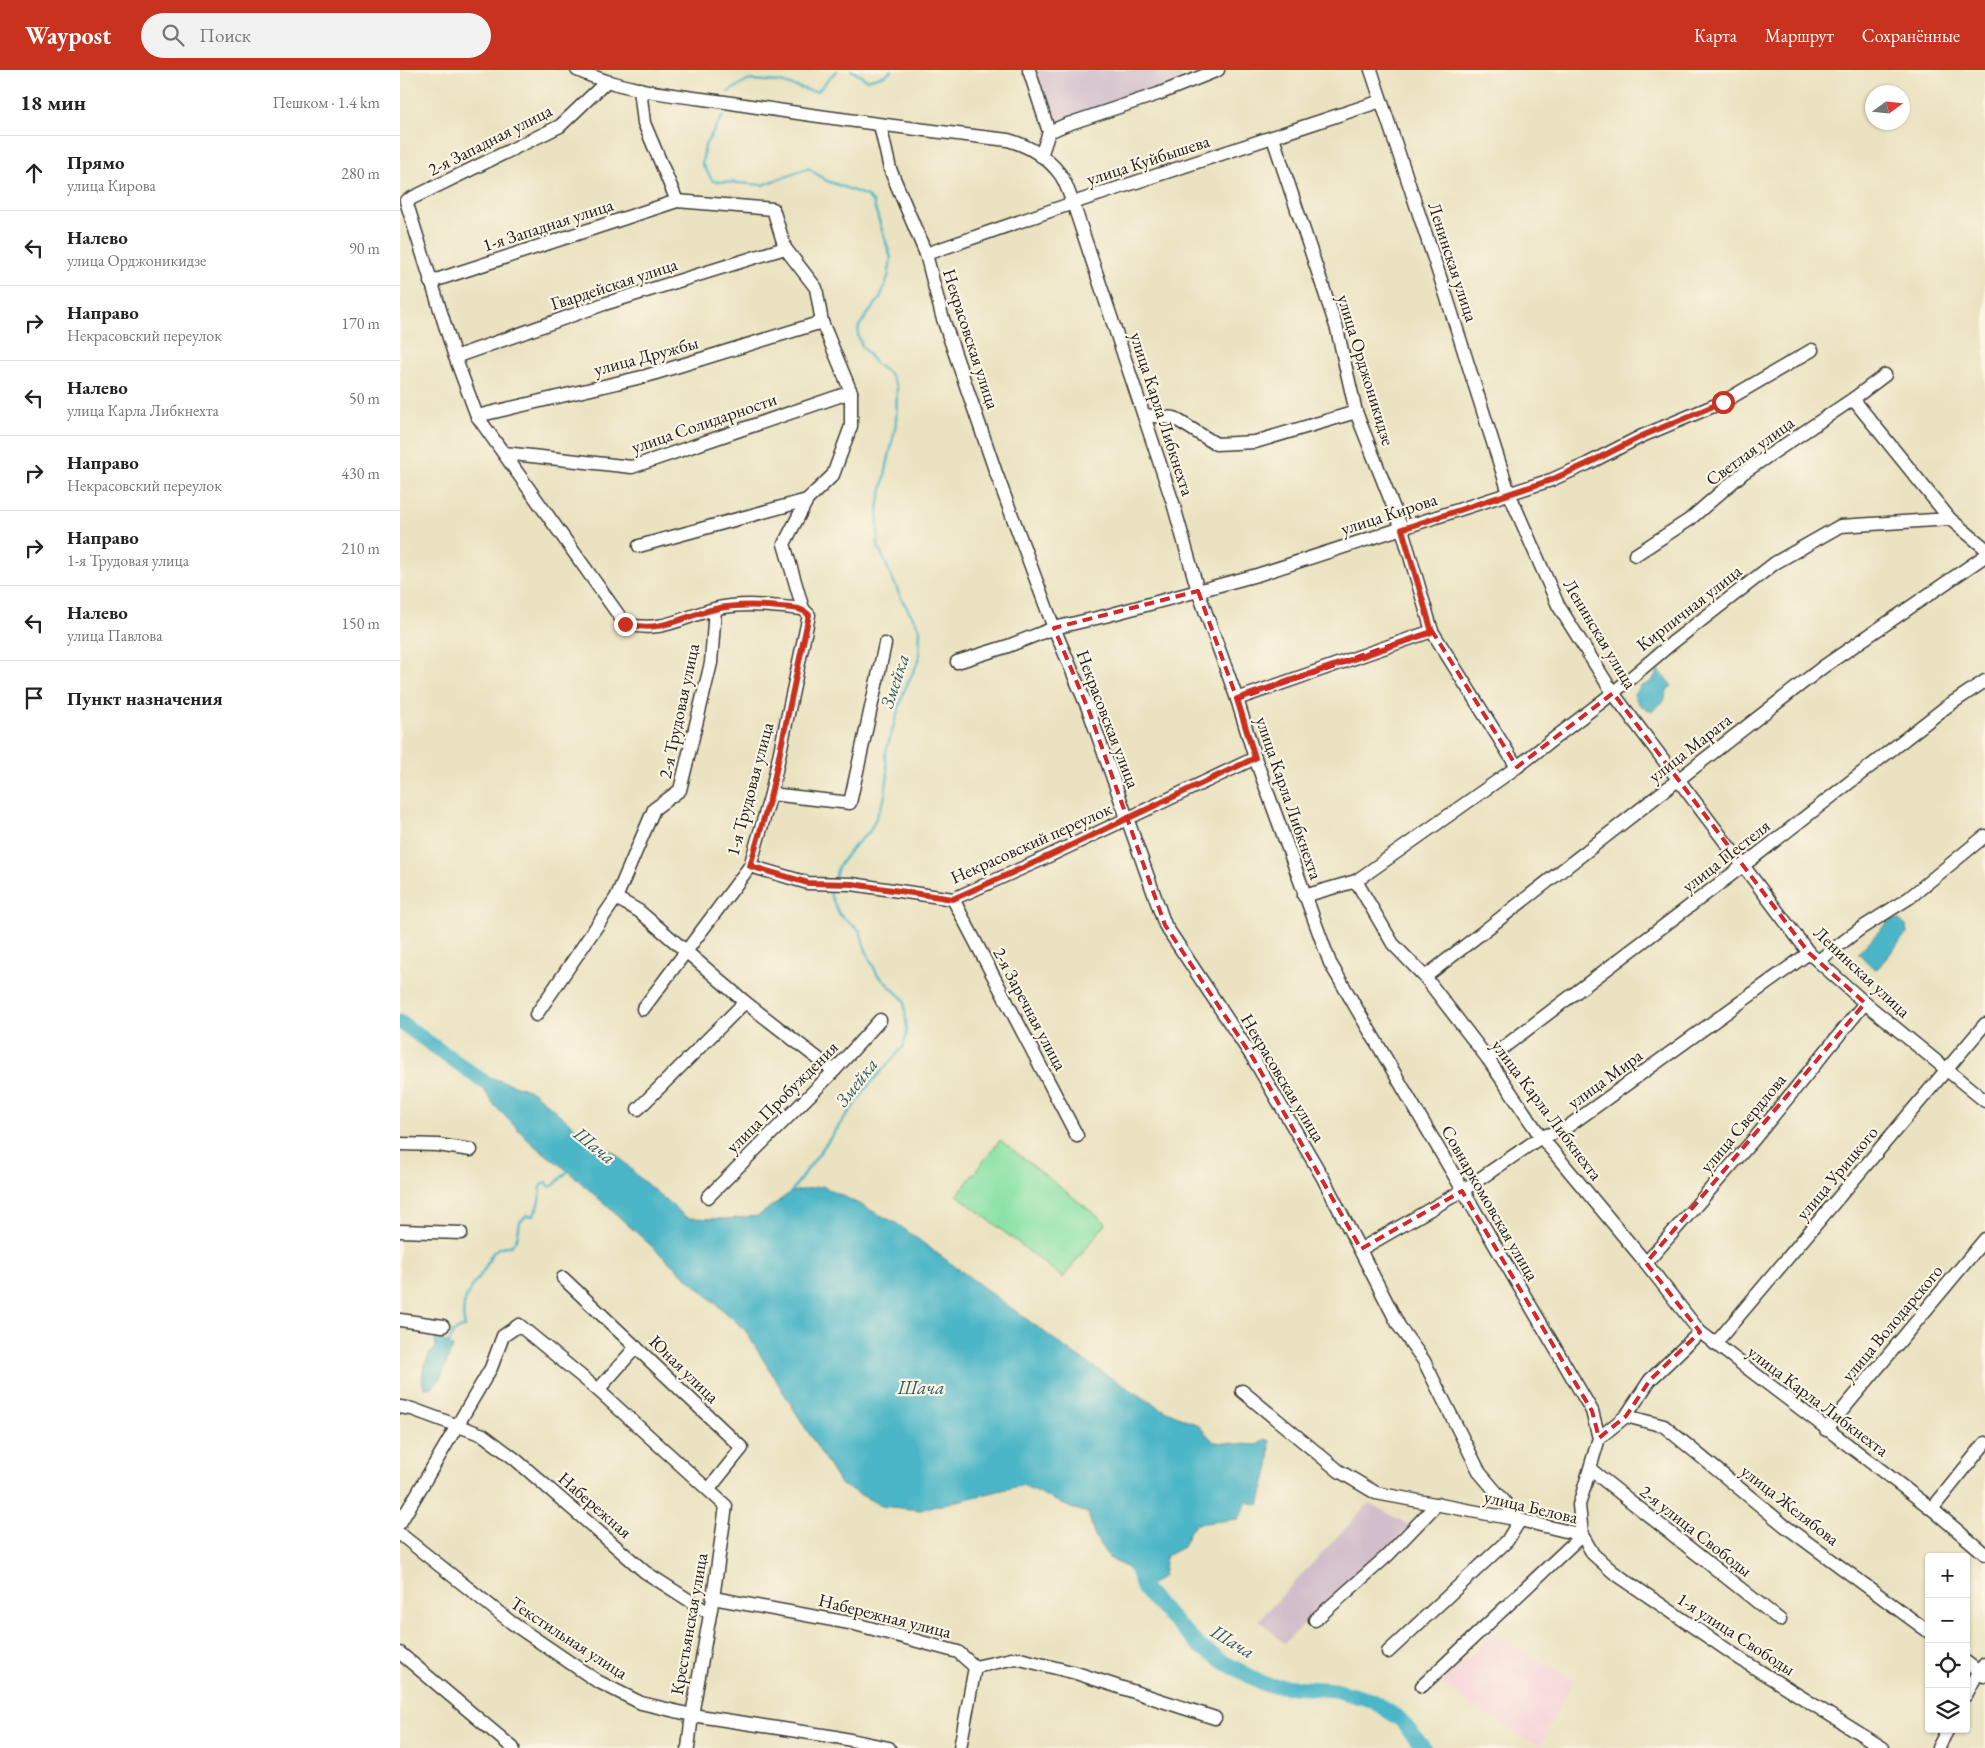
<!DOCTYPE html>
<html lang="ru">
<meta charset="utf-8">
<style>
body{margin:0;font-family:"EB Garamond",serif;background:#f2f2f2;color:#222}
.controls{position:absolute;right:15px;bottom:15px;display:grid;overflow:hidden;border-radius:5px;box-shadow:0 1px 4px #0004}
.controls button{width:45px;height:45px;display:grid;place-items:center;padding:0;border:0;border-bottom:1px solid #e0e0e0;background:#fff;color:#222;font:25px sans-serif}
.compass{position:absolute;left:1465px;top:15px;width:45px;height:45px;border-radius:50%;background:#fff;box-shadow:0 1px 4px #0004;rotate:75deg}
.stop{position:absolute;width:15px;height:15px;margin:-11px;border:4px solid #c8321e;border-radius:50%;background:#fff}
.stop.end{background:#c8321e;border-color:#fff;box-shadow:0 1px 5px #0008}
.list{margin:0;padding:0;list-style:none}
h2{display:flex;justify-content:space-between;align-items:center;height:65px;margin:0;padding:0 20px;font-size:21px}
h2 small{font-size:16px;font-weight:400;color:#767676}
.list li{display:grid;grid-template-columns:32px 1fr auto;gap:15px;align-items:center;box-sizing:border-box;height:75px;padding:0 20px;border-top:1px solid #e0e0e0}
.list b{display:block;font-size:19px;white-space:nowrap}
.list p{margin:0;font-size:16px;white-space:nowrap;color:#767676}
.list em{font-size:16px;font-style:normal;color:#767676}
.icon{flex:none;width:28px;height:28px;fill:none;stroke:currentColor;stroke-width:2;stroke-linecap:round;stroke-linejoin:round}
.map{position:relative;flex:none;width:1585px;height:1678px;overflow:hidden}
header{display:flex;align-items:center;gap:30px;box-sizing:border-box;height:70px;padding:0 25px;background:#c8321e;color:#fff}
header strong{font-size:24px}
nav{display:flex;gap:28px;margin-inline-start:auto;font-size:18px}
.search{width:350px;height:45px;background:#f2f2f2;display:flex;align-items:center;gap:12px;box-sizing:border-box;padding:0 18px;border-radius:28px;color:#767676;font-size:19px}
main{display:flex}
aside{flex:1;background:#fff}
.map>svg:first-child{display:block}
</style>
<header>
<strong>Waypost</strong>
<div class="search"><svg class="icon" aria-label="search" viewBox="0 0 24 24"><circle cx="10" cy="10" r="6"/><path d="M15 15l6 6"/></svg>Поиск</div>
<nav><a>Карта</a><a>Маршрут</a><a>Сохранённые</a></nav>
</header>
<main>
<aside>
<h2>18 мин<small>Пешком · 1.4 km</small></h2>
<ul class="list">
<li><svg class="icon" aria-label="ahead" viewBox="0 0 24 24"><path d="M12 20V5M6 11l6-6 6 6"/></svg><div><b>Прямо</b><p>улица Кирова</p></div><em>280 m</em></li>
<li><svg class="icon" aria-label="left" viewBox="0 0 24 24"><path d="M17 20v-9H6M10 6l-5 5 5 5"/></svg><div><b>Налево</b><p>улица Орджоникидзе</p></div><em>90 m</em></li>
<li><svg class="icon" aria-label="right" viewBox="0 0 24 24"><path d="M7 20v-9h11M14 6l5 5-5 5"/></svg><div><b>Направо</b><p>Некрасовский переулок</p></div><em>170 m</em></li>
<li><svg class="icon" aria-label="left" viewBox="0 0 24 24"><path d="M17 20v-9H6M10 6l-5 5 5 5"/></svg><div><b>Налево</b><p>улица Карла Либкнехта</p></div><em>50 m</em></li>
<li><svg class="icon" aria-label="right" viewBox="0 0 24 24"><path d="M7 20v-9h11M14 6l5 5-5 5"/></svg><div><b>Направо</b><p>Некрасовский переулок</p></div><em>430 m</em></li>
<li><svg class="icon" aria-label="right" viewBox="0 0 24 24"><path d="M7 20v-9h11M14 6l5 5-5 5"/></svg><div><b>Направо</b><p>1-я Трудовая улица</p></div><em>210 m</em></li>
<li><svg class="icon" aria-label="left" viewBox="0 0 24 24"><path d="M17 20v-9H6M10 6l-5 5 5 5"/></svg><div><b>Налево</b><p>улица Павлова</p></div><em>150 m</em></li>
<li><svg class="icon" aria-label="arrive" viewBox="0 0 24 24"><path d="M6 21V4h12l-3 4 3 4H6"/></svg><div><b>Пункт назначения</b></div></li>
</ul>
</aside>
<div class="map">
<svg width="1585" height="1678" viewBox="0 0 1585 1678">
<rect width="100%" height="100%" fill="#fcf5e5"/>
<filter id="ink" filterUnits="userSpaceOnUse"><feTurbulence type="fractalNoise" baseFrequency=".02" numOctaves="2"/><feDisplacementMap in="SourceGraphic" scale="10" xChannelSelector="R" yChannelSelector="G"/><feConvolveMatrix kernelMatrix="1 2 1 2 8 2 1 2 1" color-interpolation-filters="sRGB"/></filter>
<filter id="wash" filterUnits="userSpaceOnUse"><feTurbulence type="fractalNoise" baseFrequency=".0096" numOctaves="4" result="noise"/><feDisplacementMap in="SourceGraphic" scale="20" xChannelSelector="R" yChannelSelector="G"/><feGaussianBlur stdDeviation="1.12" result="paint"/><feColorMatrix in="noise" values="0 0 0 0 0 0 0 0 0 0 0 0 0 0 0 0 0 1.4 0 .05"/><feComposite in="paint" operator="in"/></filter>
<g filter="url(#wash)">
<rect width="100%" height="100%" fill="#eae2c0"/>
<polygon fill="#f5cfd9" points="1091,1564 1173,1609 1140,1677 1094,1650 1040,1614"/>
<g fill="#d1bdcb">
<polygon points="636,0 780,0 783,11 645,57"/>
<polygon points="969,1433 1011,1456 884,1573 859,1550"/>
</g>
<polygon fill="#8ae2a6" stroke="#537f61" points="600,1070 706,1153 663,1208 557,1125"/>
<g fill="#4bb6c7" stroke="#346972">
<path d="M1259,600L1272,616L1267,620L1264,631L1252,641C1241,637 1236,633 1234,623L1240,617L1251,612Z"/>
<polygon points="1498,849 1506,856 1507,863 1478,898 1474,899 1458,883 1490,850"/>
<polygon points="71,1001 132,1021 185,1066 216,1084 242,1110 287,1148 325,1149 358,1146 391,1122 422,1116 441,1125 496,1153 678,1287 760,1338 798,1355 814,1372 856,1375 864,1369 870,1371 869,1397 859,1435 847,1432 838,1449 796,1454 790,1461 783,1477 766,1486 763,1506 744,1520 729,1499 709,1488 695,1467 688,1443 671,1438 623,1415 520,1440 482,1436 440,1414 345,1260 168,1101 131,1073 95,1036"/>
<path d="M36,1268L43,1270L53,1277L39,1311L33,1317L25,1318C18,1308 26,1284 36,1278L35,1271Z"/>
</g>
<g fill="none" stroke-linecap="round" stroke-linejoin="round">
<g stroke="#4bb6c7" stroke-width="2.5">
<polyline points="451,0 467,10 485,5 492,0"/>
<polyline points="328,22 349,10 380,12 411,21 418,21 437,0"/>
<polyline points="323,46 305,75 302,94 313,111 363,115 408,98 425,110 467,126 473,132 491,188 488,207 480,228 459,256 458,265 462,276 476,294 490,304 497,317 496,354 478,438 478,476 501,528 520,559 519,590 504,621 485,685 488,705 484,730 470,761 453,777 438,797 434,811"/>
<polyline points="391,1125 391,1122 468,1016 503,977 507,962 504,930 477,904 466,881 460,861 439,844 430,824 432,818"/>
<path d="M49,1274L53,1262L65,1257C59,1232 68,1222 82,1203C91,1190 90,1175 111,1176C119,1168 118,1162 120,1152L127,1145L132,1146C138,1140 141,1124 141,1115L146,1112L150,1117L154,1115L168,1101"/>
</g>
<g stroke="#4bb6c7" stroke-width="15">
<polyline points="0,952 86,1013"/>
<polyline points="737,1500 744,1520 800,1577 827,1594 867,1615 935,1620 971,1630 1000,1649 1024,1678"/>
</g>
</g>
</g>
<g filter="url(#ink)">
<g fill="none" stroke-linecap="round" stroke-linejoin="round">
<g stroke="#3b3a35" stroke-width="15">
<g id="minor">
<path d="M177,0C223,21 275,25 325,32C419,47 514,59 608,70C629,76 647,87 660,104C666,112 669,124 673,133L773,433L798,521L837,629L855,688L930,893L1192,1341L1199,1368L1179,1435L1182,1465L1193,1484L1213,1502L1342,1590L1483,1678"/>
<polyline points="629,0 649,62 641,86"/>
<polyline points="971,0 1046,225 1109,423 1158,535 1213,623 1409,883 1465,933 1585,1031"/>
<path d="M206,12L160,56L6,131L55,287L77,346L225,554C262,563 280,548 314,539C343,532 373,536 403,539"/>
<polyline points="240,19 244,53 277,131 373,139 385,178 416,218 422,252 451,322 451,356 433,405 407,430 384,474 403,539"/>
<polyline points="480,55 490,99 526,184 542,246 595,400 654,558 689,641 765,855 853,988 923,1108 999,1256 1024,1291 1080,1403 1120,1450 1107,1471 988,1582"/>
<polyline points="649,62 665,55 758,24 818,0"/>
<polyline points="873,68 937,259 956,342 1002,459 1032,561 1117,697"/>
<polyline points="526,184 673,133 981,31"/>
<polyline points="30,212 277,131"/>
<polyline points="55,287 204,234 385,178"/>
<polyline points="1453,329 1550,449 1585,478"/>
<polyline points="744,345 774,348 816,374 855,372 956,342"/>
<polyline points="77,346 246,306 422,252"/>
<polyline points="104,383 232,397 451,322"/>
<polyline points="239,476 407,430"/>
<polyline points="1235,485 1289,450 1343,403 1453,329 1485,305"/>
<polyline points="557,592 608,576 654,558 705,546 857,505 1151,410 1187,394 1242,366 1323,332 1412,280"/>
<polyline points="837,629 1032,561"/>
<polyline points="371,724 450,733 485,574"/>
<polyline points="350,796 408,813 452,814 553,829 636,792 855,688"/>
<polyline points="956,811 1117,697 1213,623 1272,573 1375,493 1440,456 1550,449"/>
<polyline points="904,826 956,811 993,874 1025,907 1088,989 1141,1067 1246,1193 1300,1262 1532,1439 1585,1484"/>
<polyline points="216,828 239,841 345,932 434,1001"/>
<polyline points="553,829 677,1066"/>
<polyline points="1418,891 1460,859 1509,828 1585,766"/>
<polyline points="1025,907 1423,597 1585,486"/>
<polyline points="243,939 350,796 371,724 409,545 403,539"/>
<polyline points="136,945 216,828 254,739 280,720 311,593 315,539"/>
<polyline points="1088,989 1344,795 1546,637 1585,611"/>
<polyline points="238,1039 345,932"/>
<polyline points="0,1074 38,1075 71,1080"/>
<polyline points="308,1127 434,1001 480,950"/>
<polyline points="0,1161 61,1163"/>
<polyline points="961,1179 1062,1121 1141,1067 1163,1060 1409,883"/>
<polyline points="1246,1193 1355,1068 1465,933"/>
<polyline points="163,1208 342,1378 309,1419"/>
<polyline points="0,1250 43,1256"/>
<polyline points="1315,1274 1585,954"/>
<polyline points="198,1320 236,1277"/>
<polyline points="842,1321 939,1401 976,1423 1120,1450 1182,1465"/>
<polyline points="0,1337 12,1339 83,1365 115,1389 245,1502 309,1543"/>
<polyline points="1226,1346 1264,1356 1385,1456 1529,1562"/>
<polyline points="1426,1360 1585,1169"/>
<polyline points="1199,1368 1226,1346 1250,1310 1300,1262"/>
<polyline points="1190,1399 1380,1550"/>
<polyline points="1532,1439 1585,1373"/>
<polyline points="0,1453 91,1298 103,1266 119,1255 198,1320 326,1436 313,1528 292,1645 288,1678"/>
<polyline points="0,1464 112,1553 197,1611 241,1633 292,1645 436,1667 489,1678"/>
<polyline points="313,1528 455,1554 558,1582 575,1597 616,1588 676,1603 815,1648"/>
<polyline points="915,1550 987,1486 1037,1434"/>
<polyline points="0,1583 113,1678"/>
<polyline points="1566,1592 1584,1606"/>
<polyline points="1022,1616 1182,1465"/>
<polyline points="1566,1625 1578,1602 1585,1594"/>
<polyline points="560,1678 575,1597"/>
<polyline points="1538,1678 1548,1659"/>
</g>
</g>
<use href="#minor" stroke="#fff" stroke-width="12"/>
</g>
</g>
<g fill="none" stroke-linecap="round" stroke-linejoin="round" filter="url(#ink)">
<path stroke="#c8321e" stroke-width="6" d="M225,554C263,563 280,547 315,539C336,534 359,535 380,537C391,538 401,537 409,545L371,724L350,796L408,813L452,814L553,829L636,792L855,688L837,629L1032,562L1002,459L1151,410L1187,394L1242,366L1323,332"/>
</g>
<path fill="none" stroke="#d62828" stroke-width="4" stroke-dasharray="10 6" stroke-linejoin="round" d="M798,521L837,629L1032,561L1117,697L1213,623L1409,883L1465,933L1246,1193L1300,1262L1250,1310L1226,1346L1199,1368L1192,1341L1062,1121L961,1179L853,988L765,855L689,641L654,558Z"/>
<g text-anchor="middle" stroke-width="4.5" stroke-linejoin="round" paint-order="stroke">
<g font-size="18" fill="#1c1c1c" stroke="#fcf5e5">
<text transform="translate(90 70) rotate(-27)" y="6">2-я Западная улица</text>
<text transform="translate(748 90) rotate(-18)" y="6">улица Куйбышева</text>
<text transform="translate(148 155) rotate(-18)" y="6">1-я Западная улица</text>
<text transform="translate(1053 192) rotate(72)" y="6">Ленинская улица</text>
<text transform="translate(214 214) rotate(-18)" y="6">Гвардейская улица</text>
<text transform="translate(571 269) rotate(72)" y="6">Некрасовская улица</text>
<text transform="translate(246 286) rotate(-15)" y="6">улица Дружбы</text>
<text transform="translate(966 300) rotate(73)" y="6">улица Орджоникидзе</text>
<text transform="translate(762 344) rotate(72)" y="6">улица Карла Либкнехта</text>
<text transform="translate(304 353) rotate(-19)" y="6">улица Солидарности</text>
<text transform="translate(1350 381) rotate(-36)" y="6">Светлая улица</text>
<text transform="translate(989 444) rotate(-18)" y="6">улица Кирова</text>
<text transform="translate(1289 538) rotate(-38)" y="6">Кирпичная улица</text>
<text transform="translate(1200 564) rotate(59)" y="6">Ленинская улица</text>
<text transform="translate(279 641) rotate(-78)" y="6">2-я Трудовая улица</text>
<text transform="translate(708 649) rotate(69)" y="6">Некрасовская улица</text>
<text transform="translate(1290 678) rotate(-38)" y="6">улица Марата</text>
<text transform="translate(350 719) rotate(-75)" y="6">1-я Трудовая улица</text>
<text transform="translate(889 728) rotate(71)" y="6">улица Карла Либкнехта</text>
<text transform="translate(631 773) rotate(-24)" y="6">Некрасовский переулок</text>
<text transform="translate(1326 786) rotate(-38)" y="6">улица Пестеля</text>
<text transform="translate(1462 902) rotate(43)" y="6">Ленинская улица</text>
<text transform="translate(630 939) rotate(62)" y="6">2-я Заречная улица</text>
<text transform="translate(883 1008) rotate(59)" y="6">Некрасовская улица</text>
<text transform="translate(1205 1009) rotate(-36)" y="6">улица Мира</text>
<text transform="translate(382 1027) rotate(-45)" y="6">улица Пробуждения</text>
<text transform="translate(1147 1040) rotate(53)" y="6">улица Карла Либкнехта</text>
<text transform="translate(1343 1053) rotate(-50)" y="6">улица Свердлова</text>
<text transform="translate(1437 1103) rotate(-50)" y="6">улица Урицкого</text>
<text transform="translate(1090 1133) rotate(60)" y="6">Совнаркомовская улица</text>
<text transform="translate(1492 1253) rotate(-50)" y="6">улица Володарского</text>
<text transform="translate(284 1299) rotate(44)" y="6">Юная улица</text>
<text transform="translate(1418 1331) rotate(37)" y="6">улица Карла Либкнехта</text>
<text transform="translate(195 1435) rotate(41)" y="6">Набережная</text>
<text transform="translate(1390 1435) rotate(38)" y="6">улица Желябова</text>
<text transform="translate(1131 1437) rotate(13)" y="6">улица Белова</text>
<text transform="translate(1296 1461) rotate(38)" y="6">2-я улица Свободы</text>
<text transform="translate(485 1546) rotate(14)" y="6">Набережная улица</text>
<text transform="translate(289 1554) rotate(-80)" y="6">Крестьянская улица</text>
<text transform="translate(1336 1564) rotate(33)" y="6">1-я улица Свободы</text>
<text transform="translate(169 1568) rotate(33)" y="6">Текстильная улица</text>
</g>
<g font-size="19" font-style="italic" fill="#2f5a60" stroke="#fcf5e5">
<text transform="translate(494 611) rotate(-72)" y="7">Змейка</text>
<text transform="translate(456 1012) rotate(-52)" y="7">Змейка</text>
<text transform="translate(195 1075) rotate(39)" y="7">Шача</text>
<text x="521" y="1324">Шача</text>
<text transform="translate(833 1571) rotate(31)" y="7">Шача</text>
</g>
</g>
</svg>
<div class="controls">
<button>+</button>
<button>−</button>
<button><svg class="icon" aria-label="locate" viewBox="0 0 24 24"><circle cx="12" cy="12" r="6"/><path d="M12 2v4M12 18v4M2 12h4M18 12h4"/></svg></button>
<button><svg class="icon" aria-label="layers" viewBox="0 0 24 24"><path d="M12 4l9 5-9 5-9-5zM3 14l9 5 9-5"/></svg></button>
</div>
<svg class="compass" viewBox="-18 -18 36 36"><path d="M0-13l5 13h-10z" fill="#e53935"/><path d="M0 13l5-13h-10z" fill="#767676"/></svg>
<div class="stop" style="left:1323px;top:332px"></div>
<div class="stop end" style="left:225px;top:554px"></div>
</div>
</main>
